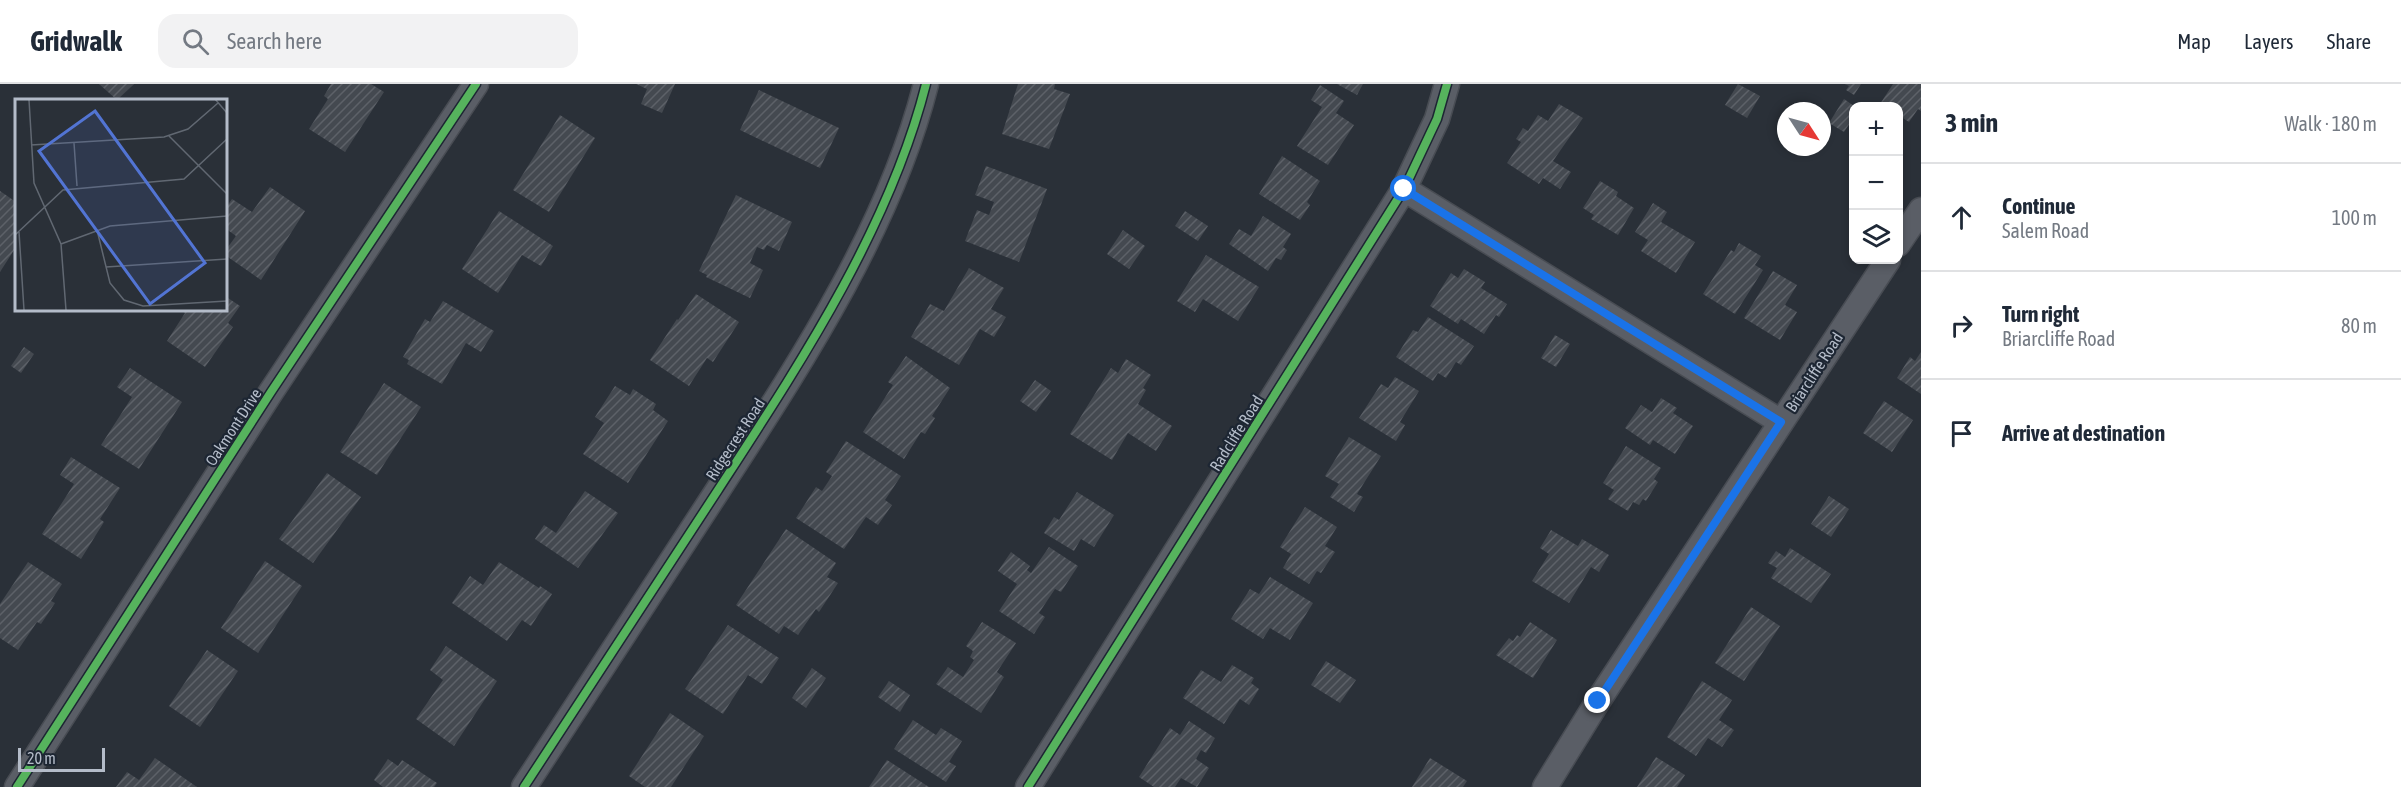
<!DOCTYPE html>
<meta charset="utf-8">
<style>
body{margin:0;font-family:"Asap Condensed",sans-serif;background:#f2f2f3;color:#1f2937}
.controls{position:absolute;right:18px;top:18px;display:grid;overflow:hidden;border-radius:12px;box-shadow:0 3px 9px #0003}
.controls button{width:54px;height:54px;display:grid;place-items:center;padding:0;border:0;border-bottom:2px solid #e0e1e3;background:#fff;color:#1f2937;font:30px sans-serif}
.compass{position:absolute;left:1777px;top:18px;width:54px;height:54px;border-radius:50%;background:#fff;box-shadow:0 3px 9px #0003;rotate:126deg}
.scale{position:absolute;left:18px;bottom:15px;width:87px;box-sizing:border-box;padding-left:6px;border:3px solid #b4bcc9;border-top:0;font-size:16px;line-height:21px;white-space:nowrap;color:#b4bcc9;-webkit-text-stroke:4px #1d2633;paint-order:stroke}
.stop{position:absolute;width:18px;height:18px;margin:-14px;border:4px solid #1a73e8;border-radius:50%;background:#fff}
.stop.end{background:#1a73e8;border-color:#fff;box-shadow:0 2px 6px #0008}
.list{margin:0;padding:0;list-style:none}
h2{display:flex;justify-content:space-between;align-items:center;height:78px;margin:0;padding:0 24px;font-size:26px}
h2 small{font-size:20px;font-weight:400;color:#747a83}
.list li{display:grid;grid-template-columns:39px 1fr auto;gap:18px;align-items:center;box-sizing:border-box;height:108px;padding:0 24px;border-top:2px solid #e0e1e3}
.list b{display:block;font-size:22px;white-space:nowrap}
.list p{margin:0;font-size:20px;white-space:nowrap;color:#747a83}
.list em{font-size:20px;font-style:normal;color:#747a83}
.icon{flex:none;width:33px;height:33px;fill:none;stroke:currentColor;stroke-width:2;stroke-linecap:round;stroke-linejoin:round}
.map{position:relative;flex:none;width:1921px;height:703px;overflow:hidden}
header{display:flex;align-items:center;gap:36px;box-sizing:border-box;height:84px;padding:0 30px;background:#fff;border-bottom:2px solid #e0e1e3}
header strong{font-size:28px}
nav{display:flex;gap:33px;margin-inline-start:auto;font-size:21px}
.search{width:420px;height:54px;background:#f2f2f3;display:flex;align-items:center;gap:15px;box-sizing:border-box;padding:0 21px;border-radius:18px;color:#747a83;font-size:22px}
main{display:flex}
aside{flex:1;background:#fff}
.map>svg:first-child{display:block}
</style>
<header>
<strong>Gridwalk</strong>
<div class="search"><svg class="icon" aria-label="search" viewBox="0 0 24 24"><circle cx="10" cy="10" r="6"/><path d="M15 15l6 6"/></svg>Search here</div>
<nav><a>Map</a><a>Layers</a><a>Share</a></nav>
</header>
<main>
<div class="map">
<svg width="1921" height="703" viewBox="0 0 1921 703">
<defs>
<pattern id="building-hatch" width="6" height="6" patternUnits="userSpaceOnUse" patternTransform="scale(1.5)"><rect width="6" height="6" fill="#444950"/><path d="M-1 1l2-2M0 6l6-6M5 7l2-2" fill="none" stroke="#5d6168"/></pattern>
</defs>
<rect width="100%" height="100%" fill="#2a3038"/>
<g fill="url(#building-hatch)">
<polygon points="99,0 134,0 117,16"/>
<polygon points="331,0 371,0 384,8 345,68 309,45 328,15 324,12"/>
<polygon points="636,0 675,0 662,29 641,20 647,5"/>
<polygon points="1018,0 1055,0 1054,5 1070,10 1049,65 1002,50"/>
<polygon points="1337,0 1363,0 1357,11"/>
<polygon points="1738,0 1760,12 1747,34 1725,21"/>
<polygon points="1845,0 1861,0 1854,11 1846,6 1849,2"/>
<polygon points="1893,0 1921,0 1921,27 1918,25 1909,38 1898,31 1898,22 1885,22 1880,20"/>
<polygon points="1320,1 1344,17 1336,29 1354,41 1328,81 1297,62 1322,23 1311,16"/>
<polygon points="759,6 839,44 820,84 740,46"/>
<polygon points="1844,15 1854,22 1854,33 1844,48 1829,39"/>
<polygon points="1559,20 1583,34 1553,77 1571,88 1560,105 1543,94 1539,100 1507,79 1521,58 1516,55 1523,44 1528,47 1538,31 1548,37"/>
<polygon points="560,31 595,54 549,128 513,106"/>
<polygon points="1282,72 1320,97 1307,118 1310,121 1300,136 1259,110"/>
<polygon points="986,82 1047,105 1019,178 965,157 977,126 989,131 994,118 975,111"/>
<polygon points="1600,97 1618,108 1616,112 1634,124 1618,151 1591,135 1594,131 1583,124"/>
<polygon points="270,103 305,127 261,196 225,171 225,167 236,152 225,144 225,125 232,115 252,128"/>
<polygon points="0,107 16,118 15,150 16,163 0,188"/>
<polygon points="736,111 792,138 779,167 767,161 764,166 757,163 750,179 763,186 750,214 706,193 707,191 699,187"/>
<polygon points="1653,119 1667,128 1661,138 1695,158 1676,189 1641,167 1648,156 1635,148"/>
<polygon points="499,127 553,162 541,182 522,171 498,209 462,185"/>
<polygon points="1185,127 1208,142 1198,157 1175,142"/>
<polygon points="1263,132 1291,150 1283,163 1287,166 1281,176 1276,174 1268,187 1229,160 1239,145 1251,152"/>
<polygon points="1123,146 1145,162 1129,185 1107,170"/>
<polygon points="1739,159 1761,172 1755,181 1763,186 1735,230 1703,210 1731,166 1734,168"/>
<polygon points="1206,171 1259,203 1238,237 1203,215 1195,228 1177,217"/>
<polygon points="969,184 1004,204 991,225 1006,233 994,253 980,245 959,281 911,253 930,220 944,227"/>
<polygon points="1464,185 1485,198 1481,204 1507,220 1499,233 1496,231 1484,250 1461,235 1458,240 1430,222 1451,189 1458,194"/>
<polygon points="1773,187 1797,201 1785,221 1797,228 1780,256 1744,234"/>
<polygon points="696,210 739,238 713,278 707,274 689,302 650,276 677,235 678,236"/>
<polygon points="225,212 240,222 228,239 233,243 205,283 167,257 185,229 179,225 225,225"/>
<polygon points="443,217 494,247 481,268 466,259 442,300 407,280 409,276 403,273 425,235 430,238"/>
<polygon points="1428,233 1474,262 1461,281 1456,278 1446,294 1438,289 1433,297 1396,273 1413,246 1418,248"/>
<polygon points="1555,251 1570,260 1556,283 1541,274"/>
<polygon points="24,263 34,270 21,289 11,282"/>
<polygon points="1921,268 1921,310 1897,294 1910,273 1915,277"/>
<polygon points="906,272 950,304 932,332 935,334 925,350 921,348 904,375 863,348 893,301 888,298"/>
<polygon points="1126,275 1151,291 1143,304 1146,306 1138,320 1172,342 1156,367 1128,349 1112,376 1070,350 1111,284 1118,289"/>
<polygon points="130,284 182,318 139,385 101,361 132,313 117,303"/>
<polygon points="1395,293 1419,307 1400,338 1405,341 1396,357 1359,334 1381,300 1388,304"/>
<polygon points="1035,296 1051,307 1036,328 1020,317"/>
<polygon points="384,299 421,323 377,391 340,368"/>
<polygon points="615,302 630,311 633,305 656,320 653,326 668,337 628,399 583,370 604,339 595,333"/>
<polygon points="1661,314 1677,324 1673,329 1693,342 1675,370 1653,356 1650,361 1625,344 1641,321 1652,328"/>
<polygon points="1884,317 1913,336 1892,368 1863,349"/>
<polygon points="1349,353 1381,372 1357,410 1363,413 1354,428 1330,413 1339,400 1325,392"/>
<polygon points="846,357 901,392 885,416 892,421 878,441 866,433 844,465 796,434 816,403 822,407 832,392 826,388"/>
<polygon points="1626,362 1661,384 1654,395 1658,398 1646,417 1643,415 1639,421 1633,418 1628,427 1608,415 1614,406 1603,399"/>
<polygon points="71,373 120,404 100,435 104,438 81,475 42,450 74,400 60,391"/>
<polygon points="327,389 361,413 313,479 279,455"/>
<polygon points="585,407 618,429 578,484 535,455 544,441 556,449"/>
<polygon points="1077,408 1114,431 1094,463 1081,455 1074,467 1044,449 1054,433 1059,436"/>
<polygon points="1829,412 1849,425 1831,453 1811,440"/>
<polygon points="1305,423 1337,443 1325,462 1335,468 1321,489 1317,487 1309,500 1283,484 1291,470 1280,463"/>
<polygon points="786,445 836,479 827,493 838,499 819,528 816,525 798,551 784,542 779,550 736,521"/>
<polygon points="1551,446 1578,462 1582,455 1609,471 1599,488 1591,483 1569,519 1532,497 1549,470 1540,464"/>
<polygon points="1049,463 1078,482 1061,508 1055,505 1039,529 1045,533 1034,550 999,527 1017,500 998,487 1011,468 1030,482 1027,486 1031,489"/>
<polygon points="1790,464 1831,490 1811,519 1771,494 1777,484 1768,479 1776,467 1785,473"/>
<polygon points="265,477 302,502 258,569 221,544"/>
<polygon points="28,478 62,500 51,517 55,519 41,540 37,538 18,566 0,554 0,520"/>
<polygon points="499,478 539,504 540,502 552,510 531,542 522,536 507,557 452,519 470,492 483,501"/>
<polygon points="1270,493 1313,519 1290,556 1270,544 1263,555 1231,535 1250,505 1259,510"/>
<polygon points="1751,523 1780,542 1744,597 1715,579"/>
<polygon points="982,538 1016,559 997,588 1004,593 981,629 936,600 948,583 963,593 974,576 970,573 973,567 966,562"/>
<polygon points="1530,538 1557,556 1533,594 1496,571 1509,554 1513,557 1517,551 1520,553"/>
<polygon points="728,541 779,574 762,600 748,591 723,630 685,605"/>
<polygon points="446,562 497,597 454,662 416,635 443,596 430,586"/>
<polygon points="207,566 238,587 200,643 169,622"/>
<polygon points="1326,577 1356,596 1340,619 1311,601"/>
<polygon points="1232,581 1254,594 1251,599 1259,605 1249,621 1240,615 1224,640 1183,614 1201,586 1221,598"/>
<polygon points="812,584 826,594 806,624 792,614"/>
<polygon points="889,597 910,611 900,628 878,613"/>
<polygon points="1702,597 1732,616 1719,636 1734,646 1722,663 1708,654 1696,672 1667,653"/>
<polygon points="670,629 704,652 671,703 645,703 629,692"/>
<polygon points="913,636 936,651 941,644 962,657 949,678 956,682 946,698 894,665"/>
<polygon points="1189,637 1215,654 1206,669 1201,666 1196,675 1209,684 1197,703 1181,694 1175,703 1154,703 1139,693 1170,644 1180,651"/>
<polygon points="1656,673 1685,691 1677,703 1637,703"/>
<polygon points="155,674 197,703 116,703 127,688 139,696"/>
<polygon points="1430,674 1467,697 1463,703 1412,703"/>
<polygon points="388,675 398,682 402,676 437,699 434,703 383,703 374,696"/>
<polygon points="887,676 929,703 869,703"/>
</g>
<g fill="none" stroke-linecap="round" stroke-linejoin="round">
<g stroke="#484c53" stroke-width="27">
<g id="street">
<polyline points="1404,105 1781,338"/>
<polyline points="1898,160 1921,126"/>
<polyline points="17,703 271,308 476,0"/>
<path d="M524,703C588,604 653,505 718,406C799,281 889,146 926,0"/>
<polyline points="1028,703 1404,105 1437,35 1447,0"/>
<polyline points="1545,703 1598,617 1888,176"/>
</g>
</g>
<use href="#street" stroke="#5a5e66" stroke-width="24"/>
<g stroke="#1d2633" stroke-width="11">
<g id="cycleway">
<polyline points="17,703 271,308 476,0"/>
<path d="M524,703C588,604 653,505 718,406C799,281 889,146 926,0"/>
<polyline points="1028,703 1404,105 1437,35 1447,0"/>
</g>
</g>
<use href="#cycleway" stroke="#56b35d" stroke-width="8"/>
</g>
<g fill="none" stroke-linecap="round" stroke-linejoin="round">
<polyline stroke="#1a73e8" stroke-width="8" points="1404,105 1781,338 1598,617"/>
</g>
<g text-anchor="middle" stroke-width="4.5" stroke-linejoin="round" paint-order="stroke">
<g font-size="16" fill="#b4bcc9" stroke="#1d2633">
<text transform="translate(1814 288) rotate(-57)" y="6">Briarcliffe Road</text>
<text transform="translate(233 343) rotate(-57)" y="6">Oakmont Drive</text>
<text transform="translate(1236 349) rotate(-58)" y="6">Radcliffe Road</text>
<text transform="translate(735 355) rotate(-57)" y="6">Ridgecrest Road</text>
</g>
</g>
<g transform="translate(15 15)">
<rect width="212" height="212" fill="#2a3038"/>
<path fill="none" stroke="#616872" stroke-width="1.5" d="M200,0L212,14M14,1L19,84L46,145L51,211M154,37L212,95M59,44L62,87M16,46L149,38L173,30L203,4M82,131L95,184L109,201L128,207L212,202M4,133L9,211M0,136L48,91L169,80L212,40M46,145L95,127L212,117M91,168L212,160"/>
<path fill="#5274d3" fill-opacity="0.15" stroke="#5274d3" stroke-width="3" d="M80,12L190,164L135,205L24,52Z"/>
<rect width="212" height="212" fill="none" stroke="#b4bcc9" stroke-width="3"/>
</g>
</svg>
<div class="controls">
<button>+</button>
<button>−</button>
<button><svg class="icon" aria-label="layers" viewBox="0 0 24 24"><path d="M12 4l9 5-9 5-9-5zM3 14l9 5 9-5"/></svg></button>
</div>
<svg class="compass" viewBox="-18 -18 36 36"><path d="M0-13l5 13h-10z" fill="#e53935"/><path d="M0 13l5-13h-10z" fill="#747a83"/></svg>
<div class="scale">20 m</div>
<div class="stop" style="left:1404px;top:105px"></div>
<div class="stop end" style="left:1598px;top:617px"></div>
</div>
<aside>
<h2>3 min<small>Walk · 180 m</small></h2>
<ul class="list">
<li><svg class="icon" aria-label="ahead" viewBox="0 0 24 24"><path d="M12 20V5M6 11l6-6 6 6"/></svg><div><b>Continue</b><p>Salem Road</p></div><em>100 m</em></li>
<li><svg class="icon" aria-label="right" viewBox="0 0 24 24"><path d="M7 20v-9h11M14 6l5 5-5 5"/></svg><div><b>Turn right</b><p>Briarcliffe Road</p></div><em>80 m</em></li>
<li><svg class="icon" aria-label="arrive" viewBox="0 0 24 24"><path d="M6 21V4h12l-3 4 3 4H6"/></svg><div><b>Arrive at destination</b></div></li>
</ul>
</aside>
</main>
